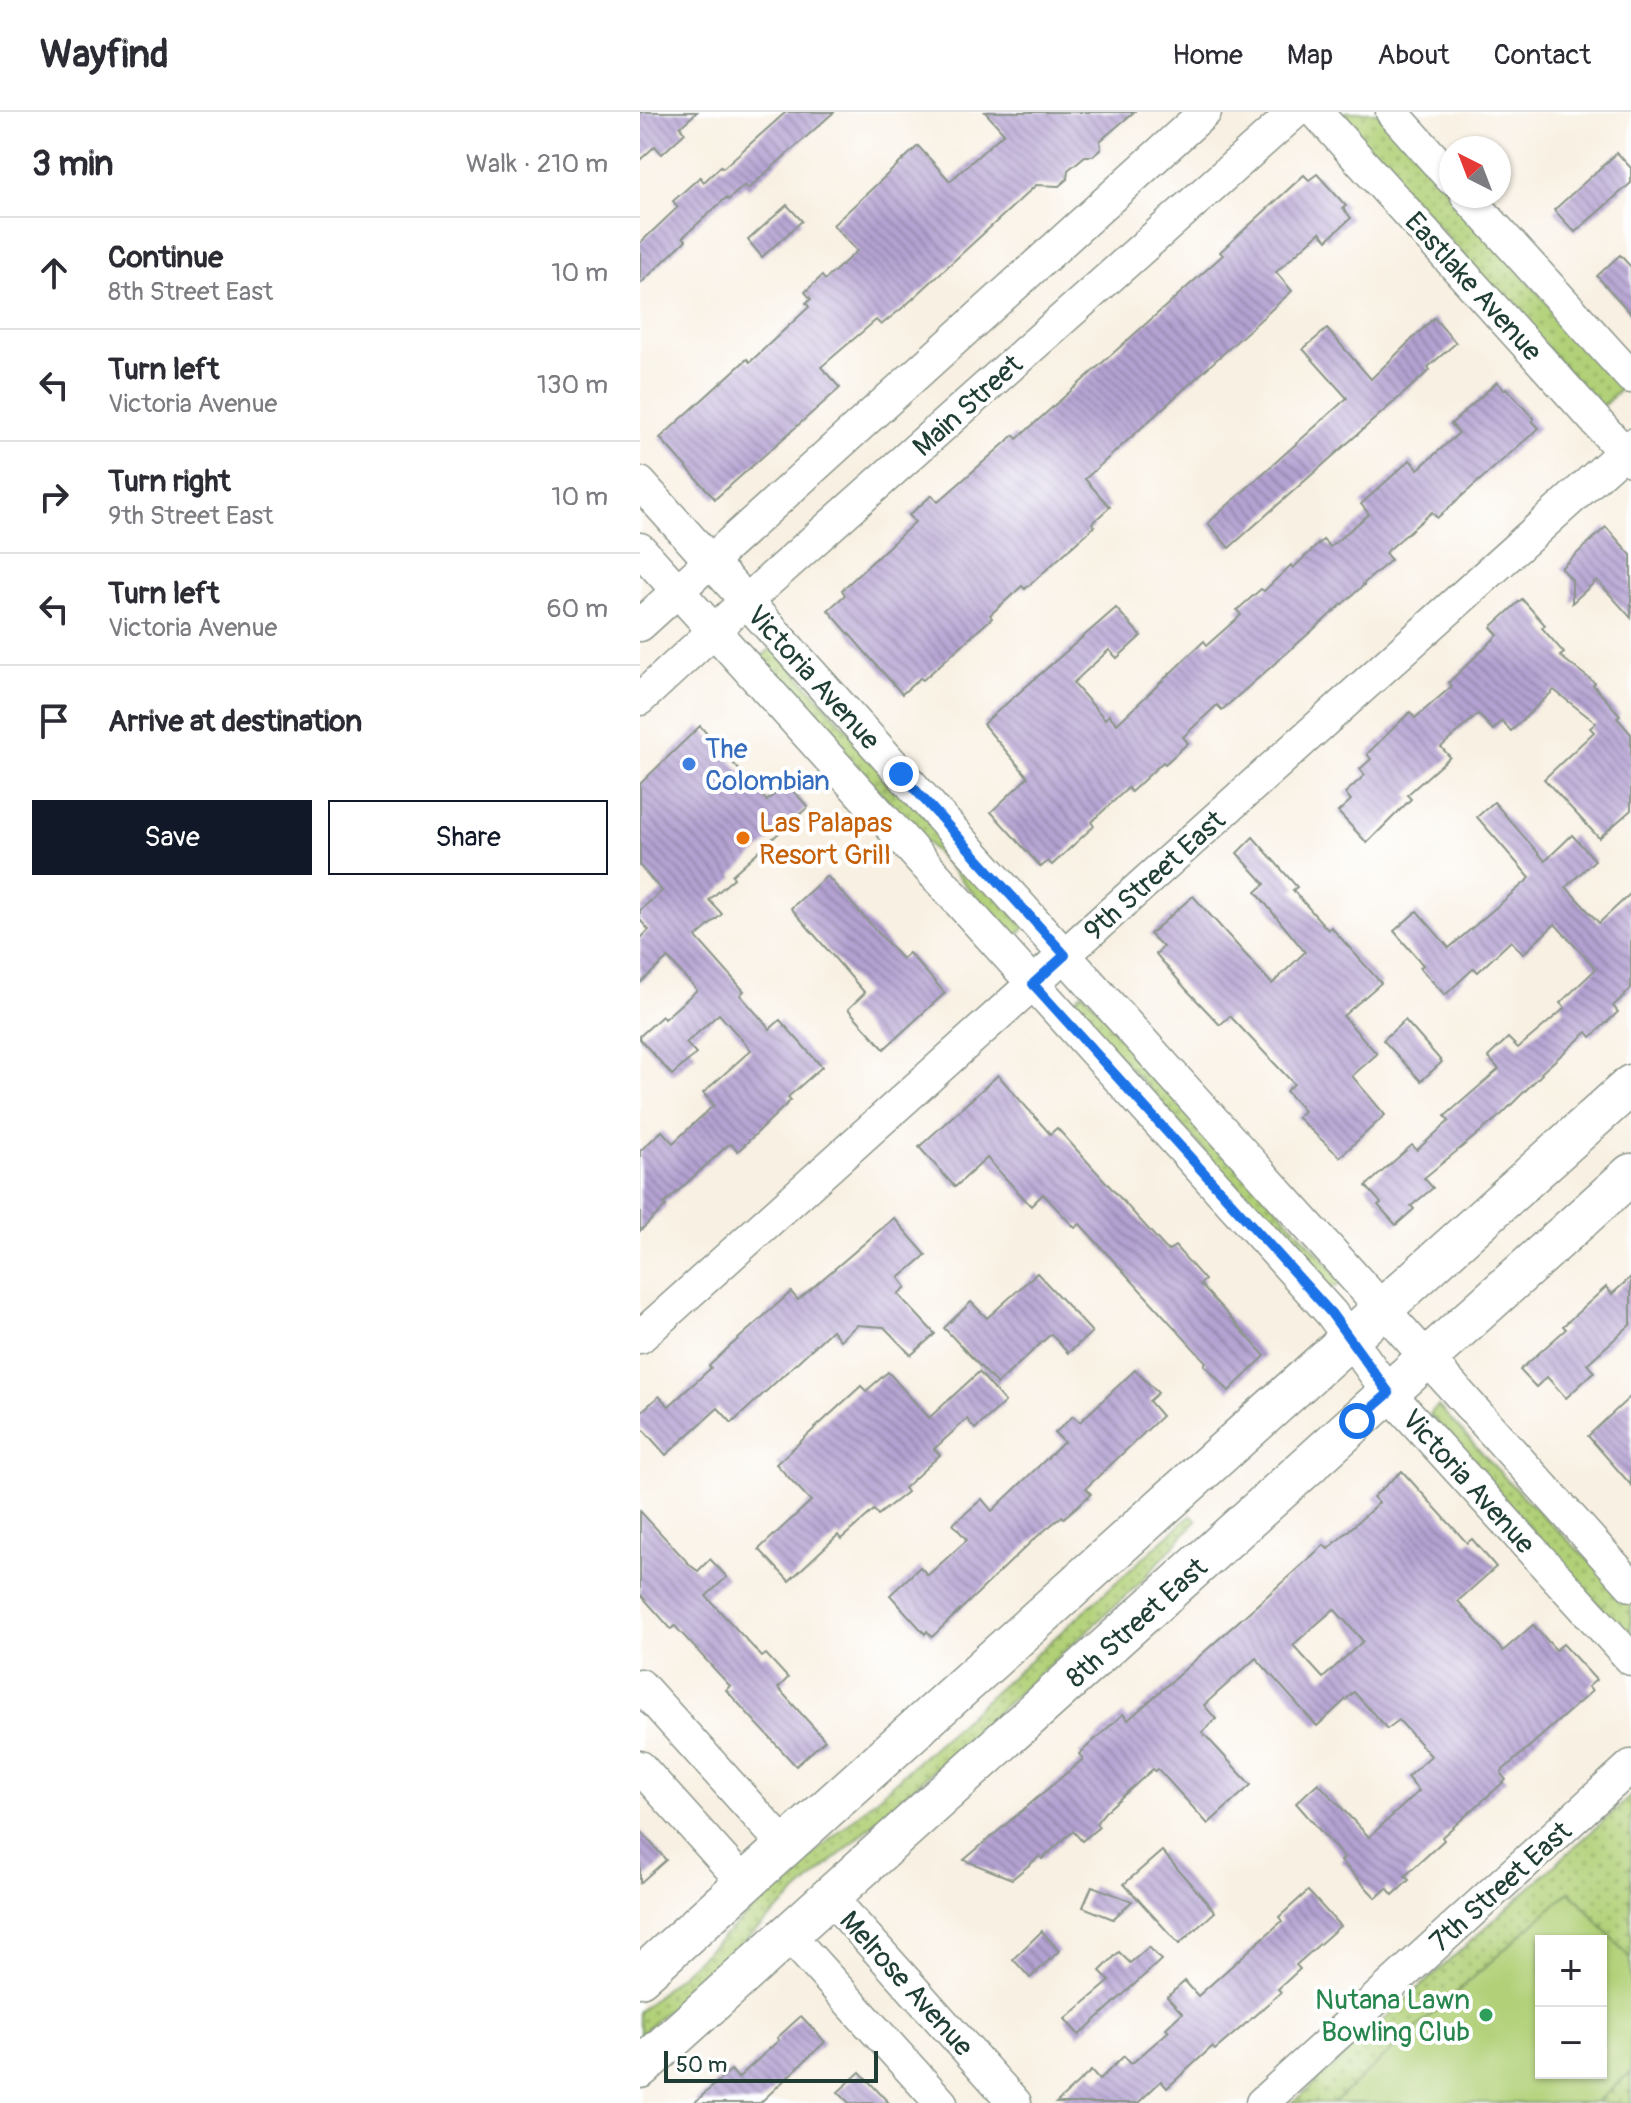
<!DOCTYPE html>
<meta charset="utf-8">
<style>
body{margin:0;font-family:Pangolin,sans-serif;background:#f2f2f3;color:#2b2b33}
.controls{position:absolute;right:24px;bottom:24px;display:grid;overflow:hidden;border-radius:0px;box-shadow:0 2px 6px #0004}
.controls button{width:72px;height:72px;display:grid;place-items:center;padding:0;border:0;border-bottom:2px solid #e1e1e2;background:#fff;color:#2b2b33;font:40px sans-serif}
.compass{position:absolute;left:799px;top:24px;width:72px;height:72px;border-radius:50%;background:#fff;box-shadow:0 2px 6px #0004;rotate:318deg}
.scale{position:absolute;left:24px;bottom:20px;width:214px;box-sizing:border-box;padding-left:8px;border:4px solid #1f3d34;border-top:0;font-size:22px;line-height:28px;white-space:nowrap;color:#1f3d34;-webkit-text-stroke:6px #fff;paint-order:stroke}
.stop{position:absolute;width:24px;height:24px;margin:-18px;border:6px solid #1a73e8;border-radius:50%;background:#fff}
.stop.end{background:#1a73e8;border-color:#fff;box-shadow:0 2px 8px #0008}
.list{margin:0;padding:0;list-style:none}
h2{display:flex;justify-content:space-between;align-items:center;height:104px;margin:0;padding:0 32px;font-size:34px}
h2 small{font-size:26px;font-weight:400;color:#7c7c81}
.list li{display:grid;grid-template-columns:52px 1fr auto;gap:24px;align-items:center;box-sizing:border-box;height:112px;padding:0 32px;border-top:2px solid #e1e1e2}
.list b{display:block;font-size:30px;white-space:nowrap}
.list p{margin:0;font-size:26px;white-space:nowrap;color:#7c7c81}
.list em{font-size:26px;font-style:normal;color:#7c7c81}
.actions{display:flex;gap:16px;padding:24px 32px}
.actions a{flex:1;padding:18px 0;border:2px solid #111827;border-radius:0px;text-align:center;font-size:28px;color:#111827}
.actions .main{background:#111827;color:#fff}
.icon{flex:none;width:44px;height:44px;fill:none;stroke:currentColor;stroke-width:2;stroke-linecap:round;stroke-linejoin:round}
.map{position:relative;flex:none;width:991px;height:1991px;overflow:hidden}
header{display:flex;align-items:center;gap:48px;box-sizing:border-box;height:112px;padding:0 40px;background:#fff;border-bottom:2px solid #e1e1e2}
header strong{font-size:38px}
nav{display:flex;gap:44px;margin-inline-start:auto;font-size:28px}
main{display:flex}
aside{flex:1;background:#fff}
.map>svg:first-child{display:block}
</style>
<header>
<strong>Wayfind</strong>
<nav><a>Home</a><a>Map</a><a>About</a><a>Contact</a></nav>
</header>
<main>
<aside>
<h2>3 min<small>Walk · 210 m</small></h2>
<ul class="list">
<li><svg class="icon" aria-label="ahead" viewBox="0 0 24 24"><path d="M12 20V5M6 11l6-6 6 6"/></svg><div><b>Continue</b><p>8th Street East</p></div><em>10 m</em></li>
<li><svg class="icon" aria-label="left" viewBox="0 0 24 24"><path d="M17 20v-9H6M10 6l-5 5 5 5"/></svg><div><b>Turn left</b><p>Victoria Avenue</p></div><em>130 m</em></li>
<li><svg class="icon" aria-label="right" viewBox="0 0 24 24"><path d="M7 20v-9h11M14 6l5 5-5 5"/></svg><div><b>Turn right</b><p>9th Street East</p></div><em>10 m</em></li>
<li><svg class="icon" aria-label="left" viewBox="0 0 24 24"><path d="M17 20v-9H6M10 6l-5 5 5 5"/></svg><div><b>Turn left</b><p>Victoria Avenue</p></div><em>60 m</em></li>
<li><svg class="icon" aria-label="arrive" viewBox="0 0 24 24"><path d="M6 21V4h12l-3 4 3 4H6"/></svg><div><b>Arrive at destination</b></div></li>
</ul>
<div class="actions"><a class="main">Save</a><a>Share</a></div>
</aside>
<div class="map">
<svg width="991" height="1991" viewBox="0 0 991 1991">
<defs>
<pattern id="green-dots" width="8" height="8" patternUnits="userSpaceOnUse" patternTransform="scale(2)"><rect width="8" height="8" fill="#b1d077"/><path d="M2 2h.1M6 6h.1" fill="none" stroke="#8faa62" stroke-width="1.8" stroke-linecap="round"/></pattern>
<pattern id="building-back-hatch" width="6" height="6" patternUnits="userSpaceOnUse" patternTransform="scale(2)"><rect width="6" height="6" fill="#b4a2d2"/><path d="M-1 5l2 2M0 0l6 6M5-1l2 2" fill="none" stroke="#9285ab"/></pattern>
</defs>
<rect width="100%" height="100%" fill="#fff"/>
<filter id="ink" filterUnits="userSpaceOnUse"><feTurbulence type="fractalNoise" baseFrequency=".0125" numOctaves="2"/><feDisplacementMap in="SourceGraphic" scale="16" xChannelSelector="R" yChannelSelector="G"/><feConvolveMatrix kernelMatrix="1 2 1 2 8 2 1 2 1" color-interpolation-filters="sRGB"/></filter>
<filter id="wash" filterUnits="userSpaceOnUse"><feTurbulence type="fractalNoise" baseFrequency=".006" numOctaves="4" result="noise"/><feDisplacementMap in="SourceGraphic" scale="32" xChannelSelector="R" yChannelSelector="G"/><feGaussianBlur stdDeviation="1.8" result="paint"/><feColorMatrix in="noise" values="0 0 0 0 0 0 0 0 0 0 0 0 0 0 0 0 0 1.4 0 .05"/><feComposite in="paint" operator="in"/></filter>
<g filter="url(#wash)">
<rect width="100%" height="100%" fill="#f8f0e2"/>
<g fill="url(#green-dots)" stroke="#688656" stroke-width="2" fill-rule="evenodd">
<polygon points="705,0 738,0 982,276 964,293 959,294 703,9"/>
<polygon points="133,535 385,815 374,826 122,550 121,545"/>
<polygon points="443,880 704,1170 690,1178 433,893 433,889"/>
<polygon points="798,1294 881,1383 991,1489 991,1529 789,1302"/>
<polygon points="551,1403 557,1408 500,1471 0,1923 0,1899"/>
<path d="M991,1684V1991H652ZM901,1829H961V1961H901Z"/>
</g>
<path fill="#b1d077" stroke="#688656" stroke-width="2" fill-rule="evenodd" d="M930,1779L991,1847V1960L956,1991H693ZM901,1829H961V1961H901Z"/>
<g id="blocks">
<g fill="url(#building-back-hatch)" fill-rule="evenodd">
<polygon points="0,0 57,0 40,15 45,21 22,42 15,34 0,48"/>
<polygon points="146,0 194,0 108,77 105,73 88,88 86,86 43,125 46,128 0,172 0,131 38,95 33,89 60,65 64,70 81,54 83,56"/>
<polygon points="345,0 494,0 460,29 461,37 453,44 445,44 428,58 427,67 419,74 396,73 266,193 241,213 236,208 181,255 200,276 75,387 20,326 107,247 110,250 169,195 166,191 171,187 165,180 182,164 185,168 217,139 193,113 278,34 310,69 364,21"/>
<polygon points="977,41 991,56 991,71 935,120 914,98"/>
<polygon points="677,62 706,94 703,96 711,106 687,128 680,120 636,160 652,179 445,367 470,395 452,411 455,414 385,477 382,474 350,503 352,506 283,568 280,566 262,582 188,498 205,483 202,478 275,410 269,403 292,383 298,390 374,323 377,327 583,143 580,140 664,63 669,68"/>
<polygon points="147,93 162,109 122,145 108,128"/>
<polygon points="980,143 991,155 991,202 957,164"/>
<polygon points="794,206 816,231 788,255 790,258 589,436 568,411 707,286 663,237 687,217 731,267"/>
<polygon points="857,270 864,278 866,276 894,307 892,309 899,316 797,406 792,400 745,441 751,448 723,472 724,473 582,598 577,593 543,625 548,631 525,652 523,650 491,680 488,676 451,710 454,714 412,753 408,749 401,755 351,700 388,665 343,612 476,496 501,524 477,546 469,538 433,571 465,607 469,603 477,612 564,529 567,533 601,503 597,498 621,477 624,479 651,453 653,456 683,428 690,435 729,402 721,392 770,348 778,357 819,321 811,312"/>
<polygon points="966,415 991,443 991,506 957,468 932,491 932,468 921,456"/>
<polygon points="882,487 905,513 902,516 924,541 920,544 955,571 953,573 980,603 977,606 991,622 991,698 959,726 904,667 954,620 950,616 956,611 914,578 871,619 862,609 853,618 838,602 801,635 810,645 767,683 771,687 727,731 698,700 711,688 705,681 725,663 720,657 731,647 727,642 770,600 775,606 812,574 809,570 858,523 851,515"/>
<polygon points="60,614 127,689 146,671 168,695 92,763 94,766 69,788 82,802 56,825 104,879 100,883 130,917 140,908 182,955 148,985 151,988 98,1039 91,1032 88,1033 24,1092 26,1094 0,1119 0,1039 22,1019 33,1031 74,993 63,981 111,938 79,902 46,931 56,942 32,963 0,927 0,924 22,904 24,907 57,878 28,846 0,871 0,827 9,818 0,808 0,798 22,779 0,754 0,672"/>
<polygon points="854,690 905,749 932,723 955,748 926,775 959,811 991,781 991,877 973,894 978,900 951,925 947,920 901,961 902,962 862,1002 784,1066 793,1076 771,1094 774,1097 756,1113 738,1093 741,1091 726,1074 772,1033 777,1038 809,1009 805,1004 859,957 848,945 868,926 878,936 925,896 920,891 956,857 915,812 883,842 871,829 838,860 834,856 805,883 780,856 783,853 754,819 777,799 809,836 890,766 837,705"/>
<polygon points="613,725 657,775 653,778 688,818 691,815 741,871 703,904 737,942 712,964 745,1003 700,1045 657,1005 664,999 646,979 654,972 590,904 580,913 545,876 516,842 523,835 510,822 553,784 632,872 665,840 616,780 625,772 597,741"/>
<polygon points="187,764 262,847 269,841 305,881 244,937 208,897 225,881 151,796"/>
<polygon points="765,908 802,950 781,969 743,928"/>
<polygon points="358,963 410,1022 417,1016 528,1139 535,1134 565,1168 560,1172 625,1244 589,1279 564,1253 566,1250 440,1112 435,1116 403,1082 391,1094 347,1046 315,1075 279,1035"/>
<polygon points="254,1106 286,1143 259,1166 266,1175 258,1182 295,1222 271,1243 244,1215 217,1213 200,1228 192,1218 92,1311 78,1296 26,1343 0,1314 0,1301 19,1284 29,1294 71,1256 69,1254 88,1236 151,1180 158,1188"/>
<polygon points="397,1161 452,1220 428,1241 411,1222 357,1272 304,1216 331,1190 347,1206"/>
<polygon points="991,1165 991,1212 947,1252 954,1260 926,1286 907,1265 896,1275 880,1258 926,1217 923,1214 966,1175 972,1182"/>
<polygon points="495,1258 518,1281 509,1289 522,1304 446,1376 451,1382 424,1406 422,1404 393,1428 292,1525 287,1519 285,1522 250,1483 280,1455 288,1463 327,1428 313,1412 342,1387 352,1399 424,1330 415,1321 433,1304 440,1310"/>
<polygon points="248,1260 289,1306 339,1260 365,1290 335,1317 327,1307 294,1337 300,1343 264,1376 267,1380 238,1403 234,1398 201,1427 198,1423 149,1469 119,1437 171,1389 136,1352 221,1274 226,1279"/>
<polygon points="991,1284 991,1373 948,1324"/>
<path d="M762,1359L827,1431L832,1427L856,1455L818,1489L863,1539L893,1513L916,1538L923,1532L956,1568L948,1575L952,1579L862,1659L861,1662L866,1668L802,1725L804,1728L765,1764L769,1768L753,1783L747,1776L736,1786L701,1749L704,1746L656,1691L678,1671L729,1725L779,1679L767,1665L791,1644L759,1608L747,1617L714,1580L677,1614L616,1546L564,1593L576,1607L562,1620L611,1673L568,1712L518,1657L515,1659L513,1657L465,1700L456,1711L459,1715L442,1729L433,1719L402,1747L400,1744L372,1767L324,1748L443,1647L439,1642L483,1602L488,1608L684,1433L688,1437L739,1391L733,1385ZM694,1497L723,1529L683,1566L653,1533Z"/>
<polygon points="0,1399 51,1454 58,1459 70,1447 87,1465 66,1484 122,1545 126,1542 148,1566 138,1576 185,1628 156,1654 86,1578 90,1574 35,1514 31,1517 0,1482"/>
<polygon points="0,1718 26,1748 0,1771"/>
<polygon points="522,1739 575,1800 539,1832 484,1772"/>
<polygon points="452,1774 492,1789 473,1807 443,1795"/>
<polygon points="668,1779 700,1814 656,1853 660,1857 638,1877 641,1880 603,1914 575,1938 572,1935 527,1976 521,1969 498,1991 416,1991 451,1959 459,1968 484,1944 491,1952 529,1919 526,1916 542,1901 527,1885 545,1869 558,1884 642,1809 639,1805"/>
<polygon points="402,1819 419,1839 390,1866 373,1847"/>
<polygon points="509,1835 521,1848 439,1923 425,1907 470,1869 460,1859 479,1840 490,1851"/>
<polygon points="161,1904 185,1930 120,1991 54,1991 91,1958 98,1966 139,1928 137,1926"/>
<polygon points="220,1960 249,1991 209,1991 198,1980"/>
</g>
</g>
</g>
<g filter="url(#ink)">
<use href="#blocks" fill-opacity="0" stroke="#8c968b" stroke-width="2"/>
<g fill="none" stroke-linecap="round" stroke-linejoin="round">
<g stroke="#8c968b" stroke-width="35">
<g id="minor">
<polyline points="676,0 991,348"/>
<polyline points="752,0 811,66"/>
<polyline points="827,84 991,265"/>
<polyline points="0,371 991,1473"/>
<polyline points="0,437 691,1201 749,1281 991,1547"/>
<polyline points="0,513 565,0"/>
<polyline points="0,587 106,489 655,0"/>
<polyline points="0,1225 991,333"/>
<polyline points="0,1573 146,1735"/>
<polyline points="0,1655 105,1772"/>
<polyline points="191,1786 375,1991"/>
<polyline points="149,1823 301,1991"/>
<polyline points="622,1991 991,1654"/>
</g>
</g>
<g stroke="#8c968b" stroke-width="43">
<g id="major">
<polyline points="0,1865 991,973"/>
<polyline points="0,1956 991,1062"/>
</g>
</g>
<use href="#minor" stroke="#fff" stroke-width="32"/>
<use href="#major" stroke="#fff" stroke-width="40"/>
</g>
</g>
<g fill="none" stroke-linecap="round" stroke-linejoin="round" filter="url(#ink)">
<polyline stroke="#1a73e8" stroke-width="10" points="261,662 425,843 393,872 691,1201 749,1281 717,1309"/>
</g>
<circle fill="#3f7fe0" stroke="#fff" stroke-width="3" cx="49" cy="652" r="8"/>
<circle fill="#e8710a" stroke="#fff" stroke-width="3" cx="103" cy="726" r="8"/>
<circle fill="#2e9e5b" stroke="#fff" stroke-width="3" cx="846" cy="1903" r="8"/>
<g text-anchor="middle" stroke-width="8" stroke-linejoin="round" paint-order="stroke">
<g font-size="28" fill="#1f3d34" stroke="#fff">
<text transform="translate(834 174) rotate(48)" y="10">Eastlake Avenue</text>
<text transform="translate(327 293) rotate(-42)" y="10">Main Street</text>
<text transform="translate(174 565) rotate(48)" y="10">Victoria Avenue</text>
<text transform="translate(514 763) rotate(-42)" y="10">9th Street East</text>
<text transform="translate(829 1369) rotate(48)" y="10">Victoria Avenue</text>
<text transform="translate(496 1510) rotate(-42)" y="10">8th Street East</text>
<text transform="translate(860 1774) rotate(-42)" y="10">7th Street East</text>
<text transform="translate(267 1871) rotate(48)" y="10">Melrose Avenue</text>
</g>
<g font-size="28" fill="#366cbe" stroke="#fff" text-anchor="start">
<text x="65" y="646">The<tspan x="65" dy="32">Colombian</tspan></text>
</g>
<g font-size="28" fill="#c56008" stroke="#fff" text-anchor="start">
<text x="119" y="720">Las Palapas<tspan x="119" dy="32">Resort Grill</tspan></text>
</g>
<g font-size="28" fill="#27864d" stroke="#fff" text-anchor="end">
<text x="830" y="1897">Nutana Lawn<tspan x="830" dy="32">Bowling Club</tspan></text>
</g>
</g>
</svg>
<div class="controls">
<button>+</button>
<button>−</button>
</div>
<svg class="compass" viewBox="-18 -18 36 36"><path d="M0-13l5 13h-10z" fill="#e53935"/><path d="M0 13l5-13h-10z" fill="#7c7c81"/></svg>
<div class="scale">50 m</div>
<div class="stop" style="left:717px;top:1309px"></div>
<div class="stop end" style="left:261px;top:662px"></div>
</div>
</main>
